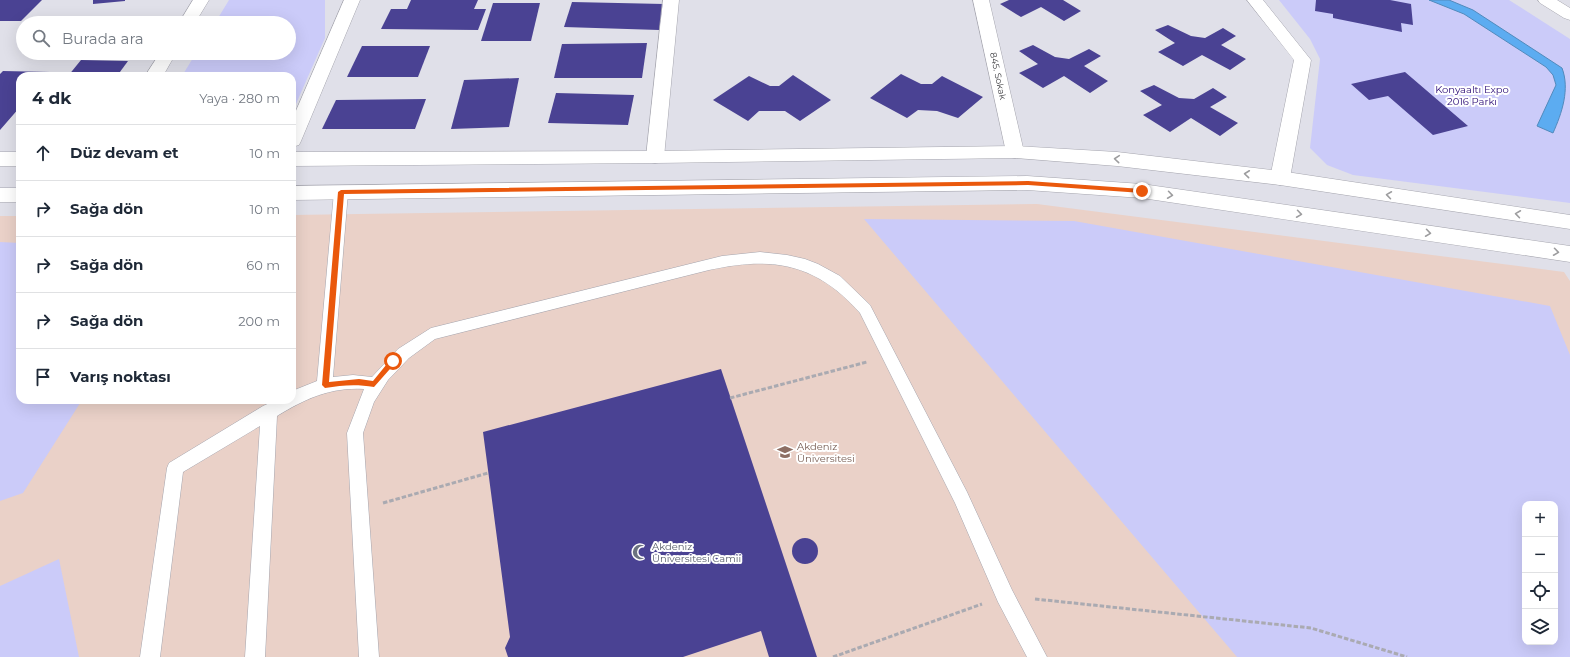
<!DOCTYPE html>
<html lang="tr">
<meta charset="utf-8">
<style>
body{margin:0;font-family:Montserrat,sans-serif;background:#f6f6f7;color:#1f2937}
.controls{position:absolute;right:12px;bottom:12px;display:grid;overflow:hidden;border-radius:8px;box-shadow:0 4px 16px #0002}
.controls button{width:36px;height:36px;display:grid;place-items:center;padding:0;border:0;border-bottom:1px solid #e0e1e3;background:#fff;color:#1f2937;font:20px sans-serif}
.stop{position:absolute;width:12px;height:12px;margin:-9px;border:3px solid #ea580c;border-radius:50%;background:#fff}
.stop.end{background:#ea580c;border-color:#fff;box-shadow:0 1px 4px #0008}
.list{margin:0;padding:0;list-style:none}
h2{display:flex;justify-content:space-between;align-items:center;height:52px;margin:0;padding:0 16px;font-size:17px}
h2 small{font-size:13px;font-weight:400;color:#747a83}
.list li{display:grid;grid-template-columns:26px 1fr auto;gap:12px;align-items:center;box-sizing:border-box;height:56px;padding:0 16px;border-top:1px solid #e0e1e3}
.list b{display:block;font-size:15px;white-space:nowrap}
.list em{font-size:13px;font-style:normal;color:#747a83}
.icon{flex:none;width:22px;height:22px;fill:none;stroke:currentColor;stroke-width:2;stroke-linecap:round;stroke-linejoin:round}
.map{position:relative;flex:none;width:1570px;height:657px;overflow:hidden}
.search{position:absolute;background:#fff;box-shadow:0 4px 16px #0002;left:16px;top:16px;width:280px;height:44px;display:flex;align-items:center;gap:10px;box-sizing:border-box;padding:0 14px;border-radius:22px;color:#747a83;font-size:15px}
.panel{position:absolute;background:#fff;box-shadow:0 4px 16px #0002;left:16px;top:72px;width:280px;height:332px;border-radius:12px}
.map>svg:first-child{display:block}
</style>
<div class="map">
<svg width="1570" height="657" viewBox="0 0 1570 657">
<rect width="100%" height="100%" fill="#e0e0e9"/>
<path fill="#ead1c8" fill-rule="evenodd" d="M1037,204L1564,272L1570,281V657H0V216H20V400H292V215ZM1525,504H1555V642H1525Z"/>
<g fill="#cbcbf9" fill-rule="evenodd">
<polygon points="229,0 325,0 325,38 292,113 292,76 182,76 196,53 289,53 289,23 215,23"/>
<polygon points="1279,0 1509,0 1570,39 1570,203 1353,175 1327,165 1310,148 1320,59 1310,39"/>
<path d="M864,219L1074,221L1550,306L1570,355V657H1237ZM1525,504H1555V642H1525Z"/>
<polygon points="0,242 20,243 20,400 82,400 23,493 0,501"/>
<polygon points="59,559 79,657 0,657 0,586"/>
</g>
<path fill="#5cacf1" stroke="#528abc" d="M1429,0H1449L1473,10L1562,68C1570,89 1562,113 1553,133L1537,126L1556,85L1553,75L1546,67L1464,14Z"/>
<g fill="#4a4293">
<polygon points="0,0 42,0 21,21 0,21"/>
<polygon points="93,0 125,0 125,1 93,4"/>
<polygon points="411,0 478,0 474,9 486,9 478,30 381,29 391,9 407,9"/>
<polygon points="1009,0 1063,0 1081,11 1064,21 1041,7 1021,17 1000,4"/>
<polygon points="1316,0 1390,0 1411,4 1413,25 1401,23 1402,32 1333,18 1333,14 1315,11"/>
<polygon points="572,2 664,4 659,30 564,27"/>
<polygon points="493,3 540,3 531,41 481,41"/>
<polygon points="77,17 156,18 152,23 72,23"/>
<polygon points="1168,25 1191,36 1205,38 1223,28 1236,36 1221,45 1246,59 1230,70 1202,55 1183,66 1158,52 1175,43 1155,30"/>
<polygon points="647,43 642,78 554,78 562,44"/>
<polygon points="1033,45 1055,57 1069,59 1089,49 1101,56 1084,66 1108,81 1090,93 1064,76 1043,88 1019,73 1038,64 1019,51"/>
<polygon points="362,46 430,46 418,77 347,77"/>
<polygon points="81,60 128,61 117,76 68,76"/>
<polygon points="3,71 50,72 47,76 20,76 20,107 0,130 0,74"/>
<polygon points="1405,72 1468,126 1433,135 1388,96 1369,100 1351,84"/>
<polygon points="901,74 921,84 932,84 942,76 983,97 958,118 937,111 918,110 907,118 870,98"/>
<polygon points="793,75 831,100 800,121 785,111 759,111 748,121 713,100 749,76 770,86 779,86"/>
<polygon points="519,78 509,127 451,129 464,80"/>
<polygon points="1154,85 1179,98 1194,99 1213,88 1227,97 1210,107 1238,123 1220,136 1191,118 1170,132 1143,115 1162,105 1140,91"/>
<polygon points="556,93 634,95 628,125 548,123"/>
<polygon points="426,99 415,129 322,129 336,100"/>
<polygon points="721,369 817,657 769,657 761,631 683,657 508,657 505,648 510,637 483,432"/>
<circle cx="805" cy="551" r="13"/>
</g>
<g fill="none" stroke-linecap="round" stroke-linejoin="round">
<g stroke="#a5a5ae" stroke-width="1">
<path id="service" d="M341,187L346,189L348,192L333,377L353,375L372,377L398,349L431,328L722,256L760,252L787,255L805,259L818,264L840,276L870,305L967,492L1012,590L1047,657H1027L998,602L955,503L860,313C816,263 772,256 709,270L435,339L409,358L388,380L374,402L363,433L379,657H359L347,433L364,389C330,387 305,399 277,416L265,657H245L260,426L183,472L160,657H140L167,468L169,463L263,406L276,400H292V391L317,381L334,192L336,189Z"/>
</g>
<g stroke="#a5a5ae" stroke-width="1">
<g id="minor">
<polygon points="193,0 209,0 195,23 179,23"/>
<polygon points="344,0 360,0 301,141 299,145 292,147 292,120"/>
<polygon points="663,0 679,0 664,157 662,162 655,163 648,162 646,157"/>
<polygon points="973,0 989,0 1024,152 1022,157 1015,158 1008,157 1006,152"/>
<polygon points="1247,0 1263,0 1311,60 1290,178 1287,183 1280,185 1273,183 1270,178 1294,60"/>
<polygon points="1538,0 1557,0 1570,8 1570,20 1564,18 1540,3"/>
<polygon points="160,53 176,53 163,76 145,76"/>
</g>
</g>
<g stroke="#a5a5ae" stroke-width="1">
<g id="tertiary">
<polygon points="1015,146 1117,152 1280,171 1570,215 1570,229 1280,185 1117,166 1015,158 655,163 292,166 292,152 655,151"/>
<rect x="0" y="152" width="20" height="14"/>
<polygon points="1027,176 1142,184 1570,246 1570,262 1142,198 1027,190 292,200 292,186"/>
<rect x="0" y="188" width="20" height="14"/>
</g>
</g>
<g stroke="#aaaab1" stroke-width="3" stroke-dasharray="4.5 2" stroke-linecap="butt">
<polyline points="730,398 867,362"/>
<polyline points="383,503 488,473"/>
<polyline points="1035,599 1311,628 1407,657"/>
<polyline points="833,657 982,604"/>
</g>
<use href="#service" fill="#fff" fill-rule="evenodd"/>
<use href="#minor" fill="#fff" fill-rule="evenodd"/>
<use href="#tertiary" fill="#fff" fill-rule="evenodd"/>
</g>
<defs><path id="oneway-chevron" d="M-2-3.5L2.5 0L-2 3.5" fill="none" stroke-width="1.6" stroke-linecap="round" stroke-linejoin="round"/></defs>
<g stroke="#9d9d9f">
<use href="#oneway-chevron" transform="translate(1117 159) rotate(-175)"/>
<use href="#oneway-chevron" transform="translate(1247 174) rotate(-174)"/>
<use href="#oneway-chevron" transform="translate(1170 195) rotate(8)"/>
<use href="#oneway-chevron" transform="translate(1389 195) rotate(-172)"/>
<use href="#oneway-chevron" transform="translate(1299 214) rotate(8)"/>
<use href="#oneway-chevron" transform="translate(1518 214) rotate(-172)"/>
<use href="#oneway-chevron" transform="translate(1428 233) rotate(8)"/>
<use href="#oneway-chevron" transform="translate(1556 252) rotate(8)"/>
</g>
<path fill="#ea580c" d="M1028,181L1142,189L1145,191L1142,193L1028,185L344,194L329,382L359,379L373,381L391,359H393L397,361L374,387C357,384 342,385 325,388L322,385L338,192L341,190Z"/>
<defs>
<g id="university-bare" transform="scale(1.2)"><path d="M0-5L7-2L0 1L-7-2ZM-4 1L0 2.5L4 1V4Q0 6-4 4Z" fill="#8d6e63" stroke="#fff" stroke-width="2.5" paint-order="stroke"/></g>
<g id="mosque-bare" transform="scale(1.2)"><path d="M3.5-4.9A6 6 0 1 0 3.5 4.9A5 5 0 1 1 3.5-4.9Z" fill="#6b7280" stroke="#fff" stroke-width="2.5" paint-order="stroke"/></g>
</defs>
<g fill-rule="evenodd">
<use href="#university-bare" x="785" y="452"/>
<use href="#mosque-bare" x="640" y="552"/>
</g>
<g text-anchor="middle" stroke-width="4" stroke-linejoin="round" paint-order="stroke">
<g font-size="9" fill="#3b3b3f" stroke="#fff">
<text transform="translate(998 76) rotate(78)" y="3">845. Sokak</text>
</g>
<g font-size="10" fill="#2a0a75" stroke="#fff">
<text x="1472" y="93">Konyaaltı Expo<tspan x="1472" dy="12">2016 Parkı</tspan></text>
</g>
<g font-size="10" fill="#785e54" stroke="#fff" text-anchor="start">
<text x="797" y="450">Akdeniz<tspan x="797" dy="12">Üniversitesi</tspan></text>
</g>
<g font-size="10" fill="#5b616d" stroke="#fff" text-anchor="start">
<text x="652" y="550">Akdeniz<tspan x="652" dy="12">Üniversitesi Camii</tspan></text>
</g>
</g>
</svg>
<div class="controls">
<button>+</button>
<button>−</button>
<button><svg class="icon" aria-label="locate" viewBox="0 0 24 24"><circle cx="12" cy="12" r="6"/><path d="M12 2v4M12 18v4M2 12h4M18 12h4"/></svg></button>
<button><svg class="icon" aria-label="layers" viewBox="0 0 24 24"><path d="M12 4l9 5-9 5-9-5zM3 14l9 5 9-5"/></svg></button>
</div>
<div class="stop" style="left:393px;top:361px"></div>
<div class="stop end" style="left:1142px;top:191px"></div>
<div class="search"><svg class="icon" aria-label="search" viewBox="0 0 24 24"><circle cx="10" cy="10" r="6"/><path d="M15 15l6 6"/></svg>Burada ara</div>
<section class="panel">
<h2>4 dk<small>Yaya · 280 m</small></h2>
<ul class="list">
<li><svg class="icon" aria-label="ahead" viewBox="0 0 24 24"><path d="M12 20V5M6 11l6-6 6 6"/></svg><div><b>Düz devam et</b></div><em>10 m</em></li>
<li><svg class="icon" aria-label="right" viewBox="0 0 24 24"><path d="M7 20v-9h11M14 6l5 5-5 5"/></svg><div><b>Sağa dön</b></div><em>10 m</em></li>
<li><svg class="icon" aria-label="right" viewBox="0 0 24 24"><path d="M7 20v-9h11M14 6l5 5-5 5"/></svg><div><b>Sağa dön</b></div><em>60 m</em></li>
<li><svg class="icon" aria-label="right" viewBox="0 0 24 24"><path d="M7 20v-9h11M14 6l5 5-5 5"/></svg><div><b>Sağa dön</b></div><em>200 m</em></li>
<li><svg class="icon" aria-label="arrive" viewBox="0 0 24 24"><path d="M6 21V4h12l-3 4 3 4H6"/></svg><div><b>Varış noktası</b></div></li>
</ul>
</section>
</div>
